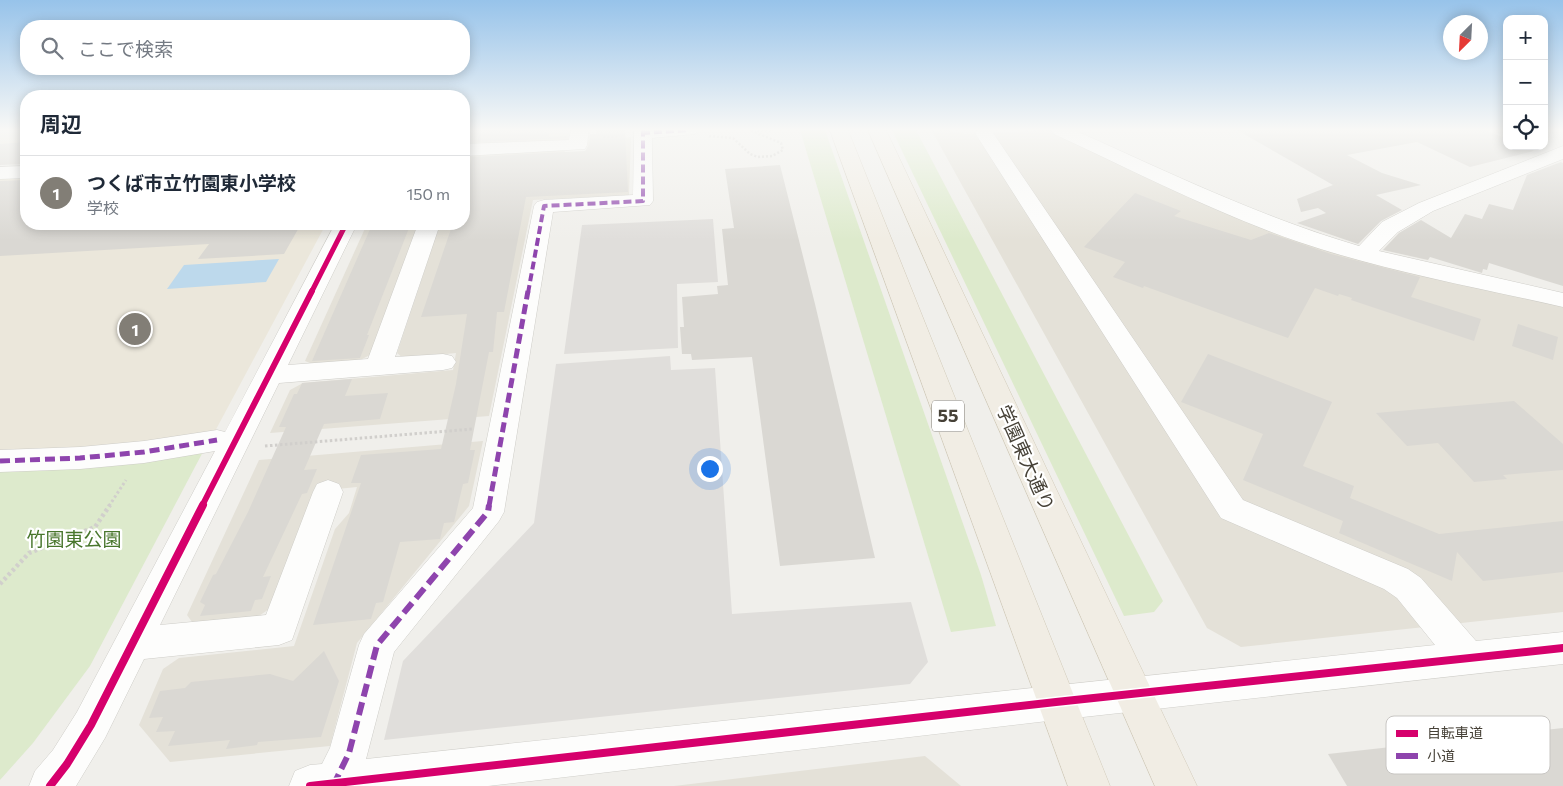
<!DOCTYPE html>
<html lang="ja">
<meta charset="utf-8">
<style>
body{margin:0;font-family:Commissioner,"Noto Sans JP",sans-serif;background:#f6f6f7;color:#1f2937}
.controls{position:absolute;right:15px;top:15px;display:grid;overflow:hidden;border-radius:10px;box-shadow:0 2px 12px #0003}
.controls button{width:45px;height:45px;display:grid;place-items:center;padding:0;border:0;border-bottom:1px solid #e0e1e3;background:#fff;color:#1f2937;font:25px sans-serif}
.compass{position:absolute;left:1443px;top:15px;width:45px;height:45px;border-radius:50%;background:#fff;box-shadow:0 2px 12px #0003;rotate:204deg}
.you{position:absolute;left:709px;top:468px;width:18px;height:18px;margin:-12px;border:4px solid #fff;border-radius:50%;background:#1a73e8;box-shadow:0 0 0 8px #1a73e833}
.badge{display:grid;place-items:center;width:32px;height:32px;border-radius:50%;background:#827e76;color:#fff;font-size:16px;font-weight:700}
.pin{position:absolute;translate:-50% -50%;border:2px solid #fff;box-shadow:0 1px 5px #0006}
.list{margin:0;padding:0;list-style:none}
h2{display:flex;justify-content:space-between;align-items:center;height:65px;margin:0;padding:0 20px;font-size:21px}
h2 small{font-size:16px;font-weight:400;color:#747a83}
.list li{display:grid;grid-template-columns:32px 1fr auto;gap:15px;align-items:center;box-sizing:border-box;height:75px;padding:0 20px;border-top:1px solid #e0e1e3}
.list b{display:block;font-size:19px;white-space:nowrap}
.list p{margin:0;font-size:16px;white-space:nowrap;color:#747a83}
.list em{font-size:16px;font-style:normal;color:#747a83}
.icon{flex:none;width:28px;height:28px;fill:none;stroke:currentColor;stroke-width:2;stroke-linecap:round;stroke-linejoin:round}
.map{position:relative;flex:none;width:1563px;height:786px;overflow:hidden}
.search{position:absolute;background:#fff;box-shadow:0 2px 12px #0003;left:20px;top:20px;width:450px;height:55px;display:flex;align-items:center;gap:12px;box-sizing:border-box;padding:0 18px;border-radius:20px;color:#747a83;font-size:19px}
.panel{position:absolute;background:#fff;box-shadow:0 2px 12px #0003;left:20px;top:90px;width:450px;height:140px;border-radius:20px}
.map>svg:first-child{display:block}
</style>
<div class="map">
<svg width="1563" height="786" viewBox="0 0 1563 786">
<rect width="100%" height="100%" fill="#f0efeb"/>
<g fill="#e4e1d8">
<polygon points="472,130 571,130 570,139 564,141 474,146 467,144"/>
<polygon points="946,130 964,134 1049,130 1226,211 1563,306 1563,612 1241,647 1207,628 932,131"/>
<polygon points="631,137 629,195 533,200 489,416 270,433 290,390 303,383 453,370 456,353 403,358 397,353 440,224 464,224 464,157 470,154 562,150 568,153 586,170 588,140"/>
<polygon points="367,224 419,224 370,355 358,361 315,365 305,361"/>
<polygon points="483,441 469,506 357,643 330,746 170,762 139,725 163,669 179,658 294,646 335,529 349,513 357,487 317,491 272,607 256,618 192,622 187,615 259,460"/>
<polygon points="925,756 961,786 674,786"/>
</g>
<g fill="#ebe7db">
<polygon points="0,130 26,130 26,163 0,164"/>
<polygon points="26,176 26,224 326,224 213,435 99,450 0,454 0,177"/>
</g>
<g fill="#ddeacc">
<polygon points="800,130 825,130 981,575 996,626 951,632"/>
<polygon points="892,130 916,130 1163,601 1154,612 1124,616"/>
<polygon points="205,448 90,666 33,743 0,780 0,468"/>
</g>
<g fill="#e0dedb">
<polygon points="713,219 718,282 677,284 678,348 564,354 582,225"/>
<polygon points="670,356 671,370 715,368 732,614 911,602 928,662 910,684 384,740 403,661 534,523 556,364"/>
</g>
<polygon fill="#bdd9ec" points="279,259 266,282 167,289 184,265"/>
<g fill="#dad8d3">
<polygon points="596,130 625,130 628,192 526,197 504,312 497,312 493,352 489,352 470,450 475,450 468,483 463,484 454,522 444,523 440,539 400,542 383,602 376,603 371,619 313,625 361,483 351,483 361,455 441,449 456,384 467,314 421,317 452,226 464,225 464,189 472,157 585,151 589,145 590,134 596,134"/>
<polygon points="1237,130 1485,130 1507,139 1507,146 1523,146 1534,151 1470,167 1417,142 1347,155 1382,173 1421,185 1376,195 1402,210 1381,221 1358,244 1297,223 1326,213 1318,208 1301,212 1297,199 1333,185"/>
<polygon points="513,131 513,133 543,131 543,132 549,132 549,137 568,136 567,138 477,142 480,132"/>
<polygon points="26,142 26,164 0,165 0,144"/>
<polygon points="1561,162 1563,163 1563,286 1489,263 1487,270 1483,269 1482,273 1430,257 1428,260 1383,250 1399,233 1421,220 1451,238 1465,214 1482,219 1489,204 1513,210 1527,175"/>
<polygon points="780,165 815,304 875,558 780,566 752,357 692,360 691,354 682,354 680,327 684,327 682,297 718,294 717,286 728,285 722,229 734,228 725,169"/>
<polygon points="26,180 26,224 301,224 284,254 198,259 209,244 0,256 0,181"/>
<polygon points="1135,193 1181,211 1174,216 1251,240 1269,233 1331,254 1420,277 1411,297 1481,319 1474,341 1351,300 1352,298 1339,294 1338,296 1315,288 1288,338 1144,286 1143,288 1113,277 1125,262 1084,247"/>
<polygon points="409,225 407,228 409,228 367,335 369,335 360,358 312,361 371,227"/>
<polygon points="1518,324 1558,337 1553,360 1512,346"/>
<polygon points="1208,354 1332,402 1303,466 1354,486 1350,498 1439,534 1563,521 1563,572 1483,581 1457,552 1452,581 1339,533 1343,521 1243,480 1263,434 1181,402"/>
<polygon points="352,379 345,396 388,393 380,419 324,424 304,470 317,469 307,493 302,494 263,577 271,576 262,599 255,600 251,611 200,616 205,605 200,602 213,575 216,574 248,512 286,427 279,427 294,394 297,394 302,383"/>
<polygon points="1514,401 1563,444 1563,470 1503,475 1507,479 1474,482 1438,443 1407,446 1376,413"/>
<polygon points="324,651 339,681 321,737 258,742 257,745 226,749 230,740 168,746 175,731 156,732 163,717 149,718 160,691 185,688 191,682 270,674 293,681"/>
<polygon points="1563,728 1563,786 1347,786 1328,754"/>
</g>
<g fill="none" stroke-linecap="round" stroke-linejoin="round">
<g stroke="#cecdc8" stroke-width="1">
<g id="minor">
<polygon points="571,130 589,130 587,145 585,149 464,156 464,144 569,140"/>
<polygon points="634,130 698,130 695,134 652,138 653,201 650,205 553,212 504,512 499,521 394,652 366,759 1435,645 1397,598 1384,589 1221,518 975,133 977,130 991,130 1243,500 1408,569 1421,578 1476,641 1563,632 1563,664 1056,720 488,786 289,786 295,771 310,765 322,764 330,748 359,645 364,634 473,508 534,206 537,202 544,200 633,195"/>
<path d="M1051,130H1074C1168,172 1260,217 1359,246L1382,222L1419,203L1563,146V159L1433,211L1398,232L1379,251L1563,293V307C1475,287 1385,271 1299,242C1215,213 1134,171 1054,134Z"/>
<polygon points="26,166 26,178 0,179 0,167"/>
<polygon points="335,224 357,224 288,365 368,359 418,224 440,224 395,357 443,354 452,356 456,362 452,368 443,370 279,383 160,625 266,615 313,492 317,484 328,480 339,484 343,492 292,640 279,645 144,659 105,738 76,786 29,786 35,771 53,750 77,712 215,451 144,463 80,469 0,472 0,450 80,447 144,441 217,430 225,432"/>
</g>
</g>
<g stroke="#d2cbba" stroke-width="1">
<g id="major">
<polygon points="830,130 848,130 1110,786 1068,786"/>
<polygon points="868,130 886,130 1197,786 1155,786"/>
</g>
</g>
<g stroke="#d1cfcc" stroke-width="2.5" stroke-dasharray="2 2" stroke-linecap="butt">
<polyline points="757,131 772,130"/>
<polyline points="709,136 733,138 750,154 758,157 772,156 783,150 781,143 749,130"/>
<polyline points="603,137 620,136"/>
</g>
<g stroke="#d1cfcc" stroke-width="3" stroke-dasharray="2.5 2.5" stroke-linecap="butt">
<polyline points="265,446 473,429"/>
<polyline points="109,506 126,480"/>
</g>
<polyline stroke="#d1cfcc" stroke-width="4.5" stroke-dasharray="3 3" stroke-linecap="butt" points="0,584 29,553 95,527 110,505"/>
<use href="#minor" fill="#fdfdfc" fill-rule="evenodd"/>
<use href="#major" fill="#f1ede4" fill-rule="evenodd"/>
<g stroke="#8e44ad" stroke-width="4" stroke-dasharray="8 4" stroke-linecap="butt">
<polyline points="642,133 689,130"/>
<polyline points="528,293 544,206 643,201 643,130"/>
</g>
<g stroke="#8e44ad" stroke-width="5" stroke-dasharray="10 5" stroke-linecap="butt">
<polyline points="0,461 80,458 144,452 217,440"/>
<polyline points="489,506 528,291"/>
</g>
<polyline stroke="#8e44ad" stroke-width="6" stroke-dasharray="13 6" stroke-linecap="butt" points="333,786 349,753 377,645 488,512 489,505"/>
<g stroke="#fff" stroke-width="8">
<polyline id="cycleway-far2" points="311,293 346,224"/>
</g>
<g stroke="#fff" stroke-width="9">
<polyline id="cycleway-far1" points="202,506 312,291"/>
</g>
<g stroke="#fff" stroke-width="11">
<g id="cycleway">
<polyline points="50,786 67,764 91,725 203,505"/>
<polyline points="310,786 1056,702 1563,648"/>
</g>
</g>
<use href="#cycleway-far2" stroke="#d6006c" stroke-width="5"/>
<use href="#cycleway-far1" stroke="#d6006c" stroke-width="6"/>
<use href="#cycleway" stroke="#d6006c" stroke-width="8"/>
</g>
<linearGradient id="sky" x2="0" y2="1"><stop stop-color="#97c3ea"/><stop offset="0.54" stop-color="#f8f8f6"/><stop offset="1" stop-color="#f8f8f6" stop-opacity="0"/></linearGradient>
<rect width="1563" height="240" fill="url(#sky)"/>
<g text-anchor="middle" stroke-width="4.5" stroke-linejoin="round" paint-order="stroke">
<rect fill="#fff" stroke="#7e7a73" stroke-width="1" x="932" y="400.5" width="32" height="31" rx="4"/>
<g font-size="18" font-weight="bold" fill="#464137">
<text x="948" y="422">55</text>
</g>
<g font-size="19" fill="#464137" stroke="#fff">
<text transform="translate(1026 458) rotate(66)" y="7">学園東大通り</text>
</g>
<g font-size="19" fill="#48762c" stroke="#fff">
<text x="74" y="546">竹園東公園</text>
</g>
</g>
<rect x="1386" y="716" width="164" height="58" rx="8" fill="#fff" stroke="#c8c6c3" stroke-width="1"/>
<rect x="1396" y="730" width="22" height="7" fill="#d6006c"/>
<rect x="1396" y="753" width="22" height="6" fill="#8e44ad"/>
<g font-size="14" fill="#464137">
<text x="1427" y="738">自転車道</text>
<text x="1427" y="761">小道</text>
</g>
</svg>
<div class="controls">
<button>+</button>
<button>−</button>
<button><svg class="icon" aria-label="locate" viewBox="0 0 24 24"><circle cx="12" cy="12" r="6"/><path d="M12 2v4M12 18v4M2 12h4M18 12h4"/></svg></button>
</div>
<svg class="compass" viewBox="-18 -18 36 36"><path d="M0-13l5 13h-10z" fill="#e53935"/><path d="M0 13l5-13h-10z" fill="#747a83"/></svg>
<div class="you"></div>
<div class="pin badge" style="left:135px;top:329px">1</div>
<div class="search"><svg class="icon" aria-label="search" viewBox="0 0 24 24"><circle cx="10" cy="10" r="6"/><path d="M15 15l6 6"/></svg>ここで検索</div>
<section class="panel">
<h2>周辺<small></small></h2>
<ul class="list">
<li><span class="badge">1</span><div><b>つくば市立竹園東小学校</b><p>学校</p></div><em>150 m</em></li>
</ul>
</section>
</div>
